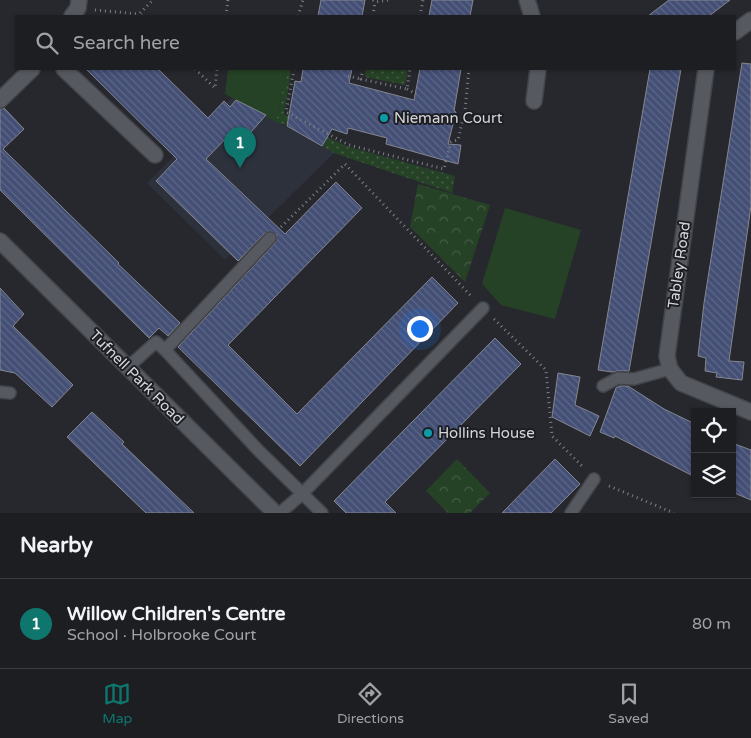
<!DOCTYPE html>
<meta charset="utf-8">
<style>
body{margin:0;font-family:"Varela Round",sans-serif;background:#25272a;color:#f1f3f6}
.controls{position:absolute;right:15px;bottom:15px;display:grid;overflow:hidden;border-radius:0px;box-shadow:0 1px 4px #0004}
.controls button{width:45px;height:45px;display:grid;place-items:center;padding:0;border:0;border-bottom:1px solid #3a3c40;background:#1c1e22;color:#f1f3f6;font:25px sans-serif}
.you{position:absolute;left:419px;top:328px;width:18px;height:18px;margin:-12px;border:4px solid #fff;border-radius:50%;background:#1a73e8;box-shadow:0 0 0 8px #1a73e833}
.badge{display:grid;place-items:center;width:32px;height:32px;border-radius:50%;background:#0f766e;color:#fff;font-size:16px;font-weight:700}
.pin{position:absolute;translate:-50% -41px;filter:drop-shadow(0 1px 2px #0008)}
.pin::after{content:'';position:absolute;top:26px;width:18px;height:15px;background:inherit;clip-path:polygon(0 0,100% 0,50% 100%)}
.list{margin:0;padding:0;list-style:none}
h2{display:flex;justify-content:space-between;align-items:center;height:65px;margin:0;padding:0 20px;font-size:21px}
h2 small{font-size:16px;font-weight:400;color:#a0a2a5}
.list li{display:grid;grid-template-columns:32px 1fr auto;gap:15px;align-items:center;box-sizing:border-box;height:90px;padding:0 20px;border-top:1px solid #3a3c40}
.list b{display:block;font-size:19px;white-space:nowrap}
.list p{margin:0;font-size:16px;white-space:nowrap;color:#a0a2a5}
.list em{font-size:16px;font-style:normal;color:#a0a2a5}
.icon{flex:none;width:28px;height:28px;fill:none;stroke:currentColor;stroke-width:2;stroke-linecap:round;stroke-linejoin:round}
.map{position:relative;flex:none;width:751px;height:513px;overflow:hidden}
.search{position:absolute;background:#1c1e22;box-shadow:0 1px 4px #0004;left:15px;right:15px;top:15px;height:55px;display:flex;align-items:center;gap:12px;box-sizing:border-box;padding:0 18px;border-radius:0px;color:#a0a2a5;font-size:19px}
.sheet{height:155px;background:#1c1e22}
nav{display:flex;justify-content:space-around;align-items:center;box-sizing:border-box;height:70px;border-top:1px solid #3a3c40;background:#1c1e22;font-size:14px;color:#a0a2a5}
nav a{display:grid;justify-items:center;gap:2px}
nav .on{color:#0f766e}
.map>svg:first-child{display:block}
</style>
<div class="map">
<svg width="751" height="513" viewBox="0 0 751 513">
<defs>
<pattern id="grass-dots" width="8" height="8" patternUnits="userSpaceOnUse" patternTransform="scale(1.25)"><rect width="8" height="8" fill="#264226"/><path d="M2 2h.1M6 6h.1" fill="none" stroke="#455c45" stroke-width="1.8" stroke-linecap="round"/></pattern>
<pattern id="park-crowns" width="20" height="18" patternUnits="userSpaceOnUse" patternTransform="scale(1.25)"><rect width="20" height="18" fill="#264226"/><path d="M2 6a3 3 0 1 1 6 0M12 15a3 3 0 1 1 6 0" fill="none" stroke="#455c45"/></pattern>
<pattern id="building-back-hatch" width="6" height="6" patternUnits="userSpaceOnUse" patternTransform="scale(1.25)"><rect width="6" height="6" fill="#444f75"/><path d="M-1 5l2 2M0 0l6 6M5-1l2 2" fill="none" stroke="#5e6788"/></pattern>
</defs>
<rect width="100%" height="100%" fill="#26282e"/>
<polygon fill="#2d313c" points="232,98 266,115 334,153 225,260 147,183"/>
<g fill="url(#grass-dots)">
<polygon points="287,69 290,69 290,79 284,114 289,117 286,125 276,122"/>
<polygon points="366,69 408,69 405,85 365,77"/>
<polygon points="327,137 349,147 455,176 452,193 334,153 322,146"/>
</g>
<g fill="url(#park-crowns)">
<polygon points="418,184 490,205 465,282 410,227"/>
<polygon points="457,459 490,493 470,513 448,513 426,491"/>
</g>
<g fill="#264226">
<polygon points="228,69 287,69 276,122 225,94"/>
<polygon points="505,208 581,230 555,319 501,305 482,284"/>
</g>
<g fill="url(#building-back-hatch)" stroke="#84878f">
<polygon points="321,0 365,0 362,16 318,16"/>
<polygon points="432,0 473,0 470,16 429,16"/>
<polygon points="669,0 730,0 709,16 648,16"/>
<polygon points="742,63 751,64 751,206 729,361 744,362 742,380 716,377 717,373 705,371 706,358 698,356 704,303"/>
<polygon points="86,69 158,69 208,118 224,101 230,107 236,100 266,115 243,141 233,131 206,159 285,234 336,182 362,208 228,345 297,414 432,277 458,303 300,466 178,347 275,243 277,235 271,231 265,233 238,261 156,181 177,159"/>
<polygon points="303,69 352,69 349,83 414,100 420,69 461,69 454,111 456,112 448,144 461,145 458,164 386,144 387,138 348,128 347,134 332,129 322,146 287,126 295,81 301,82"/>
<polygon points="650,69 681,69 629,371 618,371 612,372 598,370"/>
<polygon points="4,108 24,129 3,149 119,263 118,264 180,323 168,336 159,328 149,338 0,190 0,109"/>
<polygon points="0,288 24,314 13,326 73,385 52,407 15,373 0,370"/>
<polygon points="495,338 521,364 385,502 396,513 346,513 334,501"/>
<polygon points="558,373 580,377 575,405 599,416 590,436 552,417"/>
<polygon points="620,386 628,386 664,409 695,424 695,477 615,436 614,438 600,432 616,388"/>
<polygon points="92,412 124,442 122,444 194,513 146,513 67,437"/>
<polygon points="732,443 751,450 751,500 732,492"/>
<polygon points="555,459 580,484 551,513 502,513"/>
</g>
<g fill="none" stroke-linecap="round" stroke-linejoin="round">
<g stroke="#424449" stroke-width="14">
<g id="service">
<polyline points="165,350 258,450 322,513"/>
<polyline points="127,368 156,342 165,350 270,238"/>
<polyline points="603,386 618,378 634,379 670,369"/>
<polyline points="0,392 10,393"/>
<polyline points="280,513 302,494 483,308"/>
<polyline points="571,513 594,479"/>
</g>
</g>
<g stroke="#424449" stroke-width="18">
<g id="minor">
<polyline points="527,0 532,16"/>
<polyline points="72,16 78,8 79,0"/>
<polyline points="735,32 751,20"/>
<polyline points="64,69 155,155"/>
<polyline points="706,69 667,356 670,369 681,383 751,412"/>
<polyline points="0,100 32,69"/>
<polyline points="534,101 538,69"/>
</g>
</g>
<g stroke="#424449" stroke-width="18">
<polyline id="tertiary" points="0,241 275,513"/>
</g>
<g stroke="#7f8186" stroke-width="3" stroke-dasharray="1 4" stroke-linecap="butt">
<polyline points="373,0 375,2 388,0"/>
<polyline points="95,10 139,14"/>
<polyline points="142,16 139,14 153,0"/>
<polyline points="226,16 228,0"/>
<polyline points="298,16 303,0"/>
<polyline points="373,16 375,2"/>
<polyline points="420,16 423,0"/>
<polyline points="195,69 215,88 217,69"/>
<polyline points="294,69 286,112 349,145 444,169 451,142 458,140 465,110 469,69"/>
<polyline points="363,69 361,79 407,89 410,69"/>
<polyline points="348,76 361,79"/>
<polyline points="407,89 416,94"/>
<polyline points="281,227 345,164 472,297"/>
<polyline points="494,319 546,370 552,436 584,468"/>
<polyline points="609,486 674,513"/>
</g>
<use href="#service" stroke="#565960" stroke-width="11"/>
<use href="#minor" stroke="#565960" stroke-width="15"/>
<use href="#tertiary" stroke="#565960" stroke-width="15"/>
</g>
<g fill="#0f9aa8" stroke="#1c1e24" stroke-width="2">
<circle cx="384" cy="118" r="5"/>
<circle cx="428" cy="433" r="5"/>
</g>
<g text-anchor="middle" stroke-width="4" stroke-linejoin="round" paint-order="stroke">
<g font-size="15" fill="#d4d5d9" stroke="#1c1e24" text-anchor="start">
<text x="394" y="123">Niemann Court</text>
<text x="438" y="438">Hollins House</text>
</g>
<g font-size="15" fill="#d4d5d9" stroke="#1c1e24">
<text transform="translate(679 265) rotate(-82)" y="5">Tabley Road</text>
<text transform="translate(137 377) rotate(45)" y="5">Tufnell Park Road</text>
</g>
</g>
</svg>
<div class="controls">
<button><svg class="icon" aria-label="locate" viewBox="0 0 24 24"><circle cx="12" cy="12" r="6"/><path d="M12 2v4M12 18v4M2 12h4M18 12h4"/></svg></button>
<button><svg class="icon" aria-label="layers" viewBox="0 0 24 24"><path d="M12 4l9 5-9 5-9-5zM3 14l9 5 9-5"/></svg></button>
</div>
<div class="you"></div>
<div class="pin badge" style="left:240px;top:168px">1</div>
<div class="search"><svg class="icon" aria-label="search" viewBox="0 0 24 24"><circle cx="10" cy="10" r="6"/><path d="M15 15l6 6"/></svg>Search here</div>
</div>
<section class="sheet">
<h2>Nearby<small></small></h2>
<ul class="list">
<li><span class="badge">1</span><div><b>Willow Children's Centre</b><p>School · Holbrooke Court</p></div><em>80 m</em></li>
</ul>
</section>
<nav>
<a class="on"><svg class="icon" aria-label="map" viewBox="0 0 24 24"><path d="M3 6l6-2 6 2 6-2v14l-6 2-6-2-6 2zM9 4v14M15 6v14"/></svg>Map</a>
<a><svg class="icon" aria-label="directions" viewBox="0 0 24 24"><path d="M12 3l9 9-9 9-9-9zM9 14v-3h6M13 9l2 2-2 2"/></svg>Directions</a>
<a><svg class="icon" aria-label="saved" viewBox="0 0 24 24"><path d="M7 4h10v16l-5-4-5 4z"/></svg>Saved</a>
</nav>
